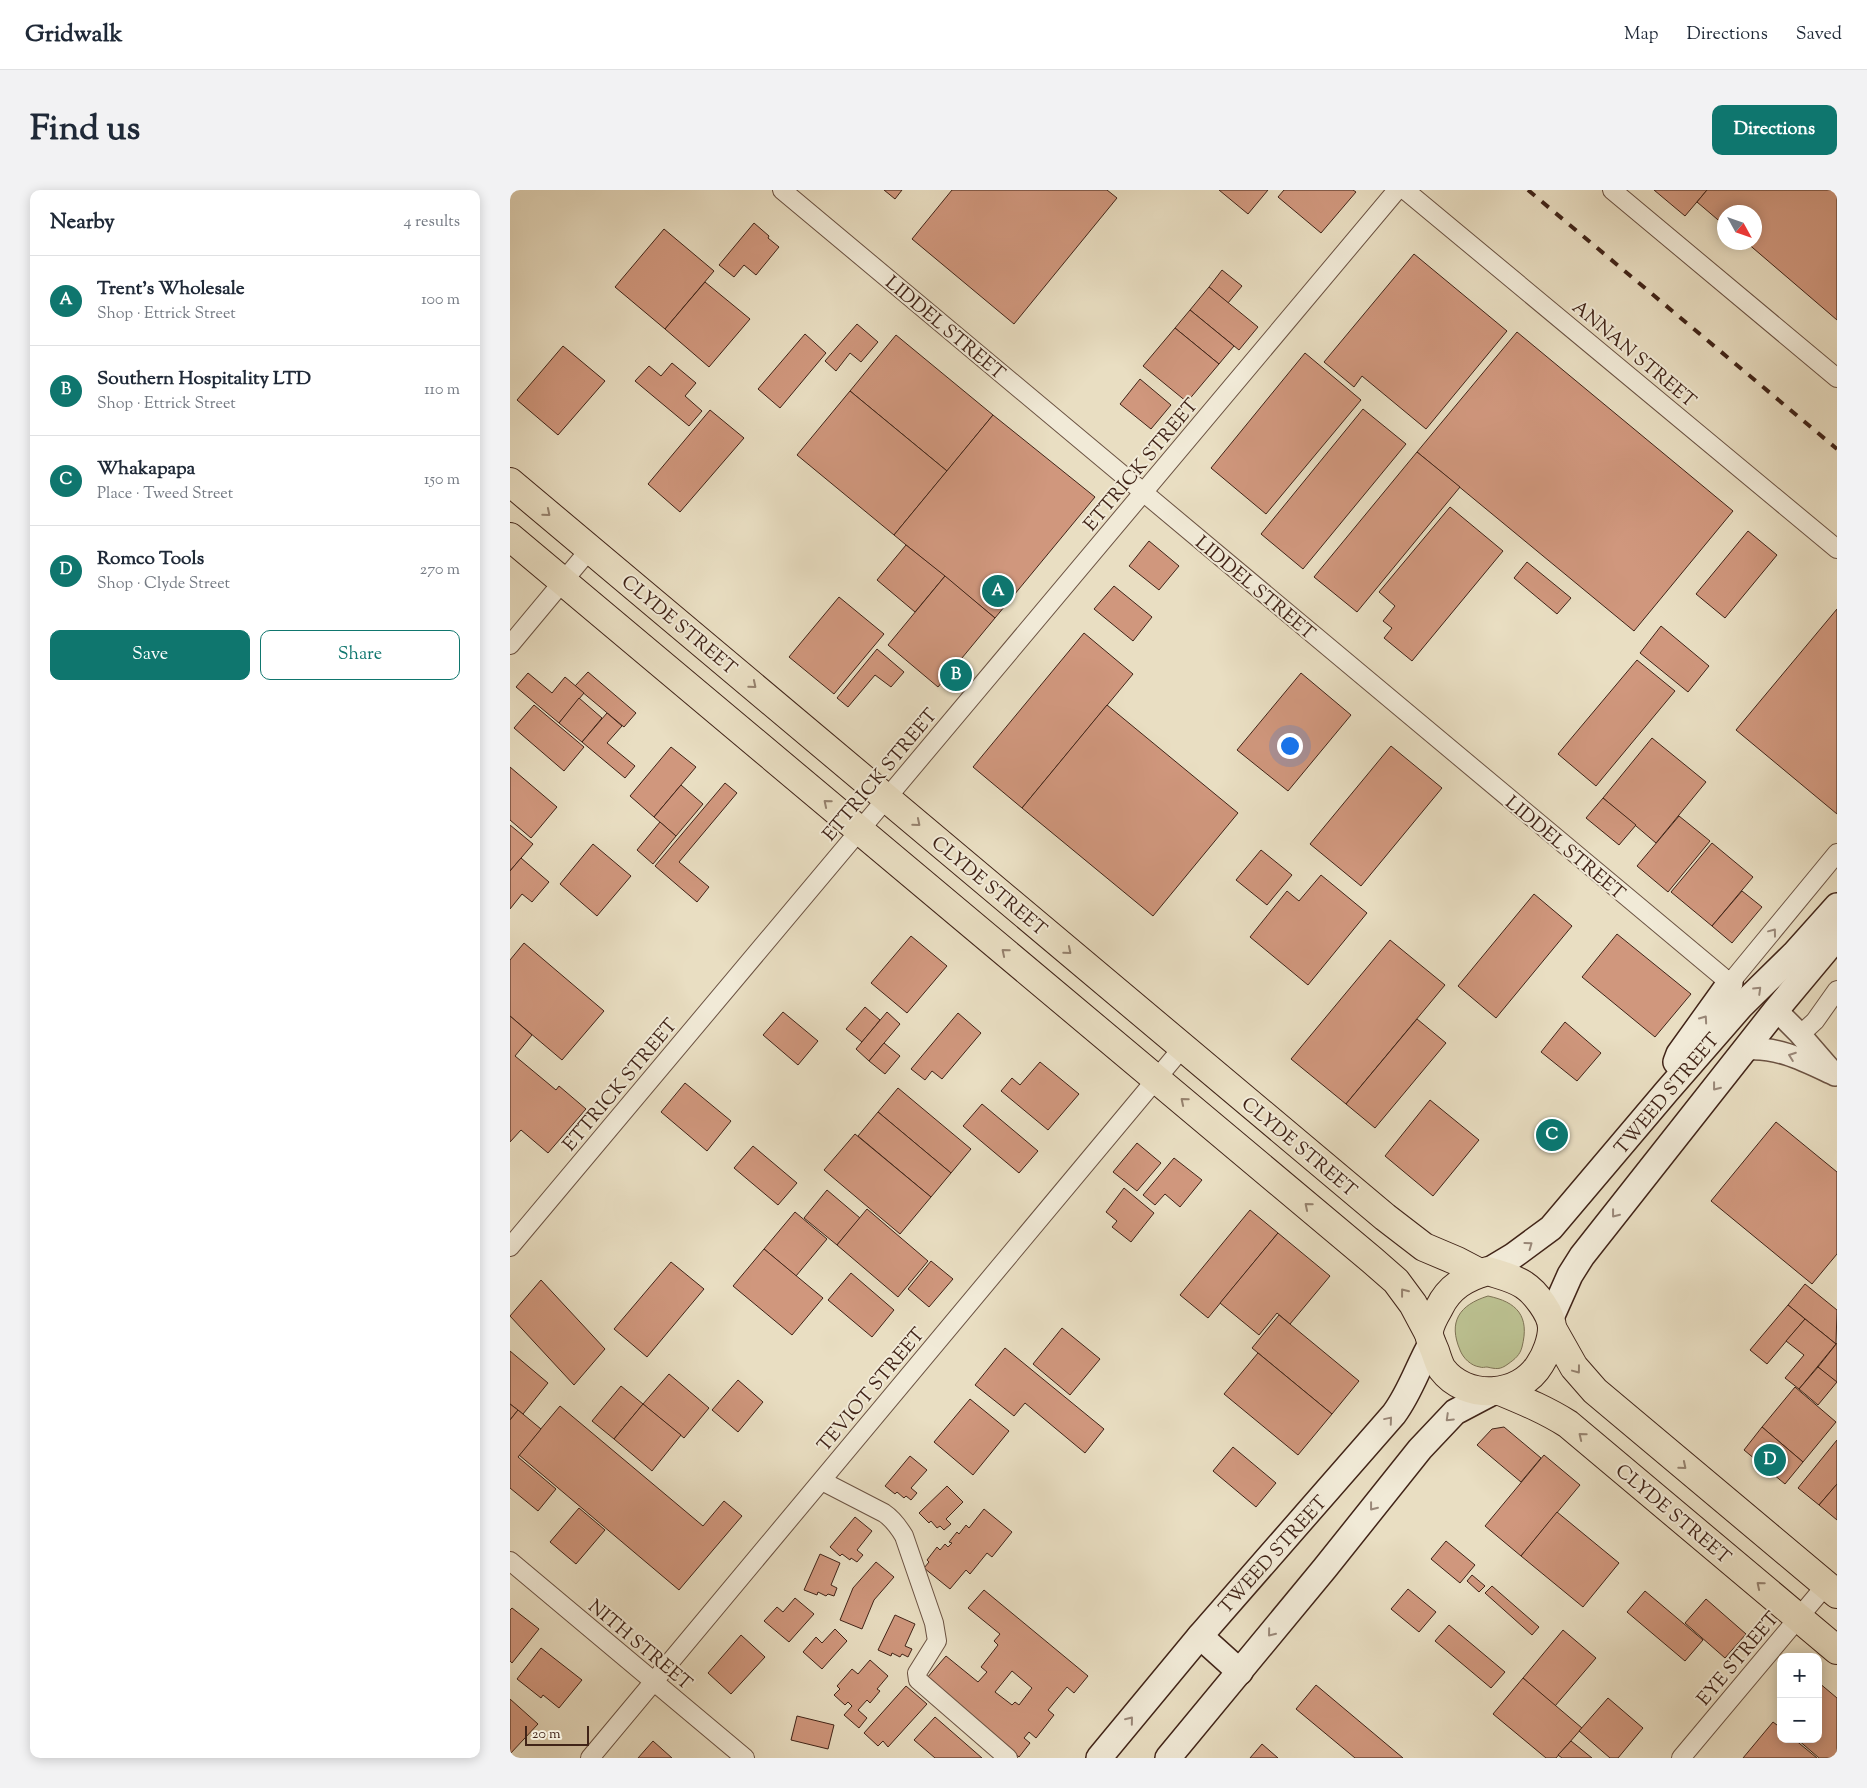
<!DOCTYPE html>
<meta charset="utf-8">
<style>
body{margin:0;font-family:"Sorts Mill Goudy",serif;background:#f2f2f3;color:#1f2937}
.controls{position:absolute;right:15px;bottom:15px;display:grid;overflow:hidden;border-radius:10px;box-shadow:0 2px 12px #0003}
.controls button{width:45px;height:45px;display:grid;place-items:center;padding:0;border:0;border-bottom:1px solid #e0e1e3;background:#fff;color:#1f2937;font:25px sans-serif}
.compass{position:absolute;left:1207px;top:15px;width:45px;height:45px;border-radius:50%;background:#fff;box-shadow:0 2px 12px #0003;rotate:130deg}
.scale{position:absolute;left:15px;bottom:12px;width:64px;box-sizing:border-box;padding-left:5px;border:2px solid #412418;border-top:0;font-size:14px;line-height:18px;white-space:nowrap;color:#412418;-webkit-text-stroke:4px #f1ead7;paint-order:stroke}
.you{position:absolute;left:779px;top:555px;width:18px;height:18px;margin:-12px;border:4px solid #fff;border-radius:50%;background:#1a73e8;box-shadow:0 0 0 8px #1a73e833}
.badge{display:grid;place-items:center;width:32px;height:32px;border-radius:50%;background:#0f766e;color:#fff;font-size:16px;font-weight:700}
.pin{position:absolute;translate:-50% -50%;border:2px solid #fff;box-shadow:0 1px 5px #0006}
.list{margin:0;padding:0;list-style:none}
h2{display:flex;justify-content:space-between;align-items:center;height:65px;margin:0;padding:0 20px;font-size:21px}
h2 small{font-size:16px;font-weight:400;color:#747a83}
.list li{display:grid;grid-template-columns:32px 1fr auto;gap:15px;align-items:center;box-sizing:border-box;height:90px;padding:0 20px;border-top:1px solid #e0e1e3}
.list b{display:block;font-size:19px;white-space:nowrap}
.list p{margin:0;font-size:16px;white-space:nowrap;color:#747a83}
.list em{font-size:16px;font-style:normal;color:#747a83}
.actions{display:flex;gap:10px;padding:15px 20px}
.actions a{flex:1;padding:11px 0;border:1px solid #0f766e;border-radius:10px;text-align:center;font-size:18px;color:#0f766e}
.actions .main{background:#0f766e;color:#fff}
.map{position:relative;flex:none;width:1327px;height:1568px;overflow:hidden;border-radius:10px}
header{display:flex;align-items:center;gap:30px;box-sizing:border-box;height:70px;padding:0 25px;background:#fff;border-bottom:1px solid #e0e1e3}
header strong{font-size:24px}
nav{display:flex;gap:28px;margin-inline-start:auto;font-size:18px}
.intro{display:flex;align-items:center;justify-content:space-between;box-sizing:border-box;height:120px;padding:0 30px}
h1{margin:0;font-size:35px}
.button{padding:12px 22px;border-radius:10px;background:#0f766e;color:#fff;font-size:18px;font-weight:700}
main{display:flex;gap:30px;padding:0 30px}
aside{flex:1;background:#fff;border-radius:10px;box-shadow:0 2px 12px #0003}
.map>svg:first-child{display:block}
</style>
<header>
<strong>Gridwalk</strong>
<nav><a>Map</a><a>Directions</a><a>Saved</a></nav>
</header>
<div class="intro"><h1>Find us</h1><a class="button">Directions</a></div>
<main>
<aside>
<h2>Nearby<small>4 results</small></h2>
<ul class="list">
<li><span class="badge">A</span><div><b>Trent's Wholesale</b><p>Shop · Ettrick Street</p></div><em>100 m</em></li>
<li><span class="badge">B</span><div><b>Southern Hospitality LTD</b><p>Shop · Ettrick Street</p></div><em>110 m</em></li>
<li><span class="badge">C</span><div><b>Whakapapa</b><p>Place · Tweed Street</p></div><em>150 m</em></li>
<li><span class="badge">D</span><div><b>Romco Tools</b><p>Shop · Clyde Street</p></div><em>270 m</em></li>
</ul>
<div class="actions"><a class="main">Save</a><a>Share</a></div>
</aside>
<div class="map">
<svg width="1327" height="1568" viewBox="0 0 1327 1568">
<rect width="100%" height="100%" fill="#e9dec2"/>
<filter id="stains"><feTurbulence type="fractalNoise" baseFrequency=".004" numOctaves="4"/><feColorMatrix values="0 0 0 0 .2 0 0 0 0 .09 0 0 0 0 .02 0 0 0 .5 -.17"/></filter>
<radialGradient id="worn" r=".72"><stop offset=".6" stop-color="#630" stop-opacity="0"/><stop offset="1" stop-color="#630" stop-opacity=".3"/></radialGradient>
<path fill="#bbc090" stroke="#7e7254" d="M978,1106C1007,1112 1020,1126 1012,1157C1010,1165 1005,1169 998,1174C990,1180 986,1179 977,1177C975,1177 972,1178 970,1177C961,1176 953,1168 950,1160C938,1132 949,1115 978,1106Z"/>
<g fill="#d0977d" stroke="#412418" fill-rule="evenodd">
<polygon points="374,0 392,0 385,9"/>
<polygon points="442,0 597,0 607,8 504,134 402,49"/>
<polygon points="709,0 758,0 738,24"/>
<polygon points="774,0 843,0 846,2 811,43 768,7"/>
<polygon points="1144,0 1197,0 1175,26"/>
<polygon points="1197,0 1327,0 1327,130 1236,52 1244,52 1244,22 1214,22 1214,35 1187,12"/>
<polygon points="244,33 259,46 258,48 269,57 246,85 234,75 224,87 209,75"/>
<polygon points="154,39 204,81 155,139 105,97"/>
<polygon points="904,64 997,141 916,239 852,186 844,197 814,172"/>
<polygon points="712,80 732,96 718,113 699,97"/>
<polygon points="195,92 240,129 199,177 155,139"/>
<polygon points="699,97 748,137 729,160 680,120"/>
<polygon points="680,120 724,156 709,174 665,138"/>
<polygon points="347,134 368,152 351,172 340,163 326,181 315,171"/>
<polygon points="665,138 709,174 677,212 633,176"/>
<polygon points="1007,142 1223,321 1124,441 907,262"/>
<polygon points="295,144 316,163 270,218 248,199"/>
<polygon points="386,145 483,225 437,281 340,201"/>
<polygon points="53,156 95,191 48,245 7,210"/>
<polygon points="795,163 851,210 756,324 701,278"/>
<polygon points="162,173 186,193 175,206 192,221 179,236 125,191 139,176 151,186"/>
<polygon points="630,189 661,215 641,239 610,214"/>
<polygon points="340,201 437,281 384,345 287,265"/>
<polygon points="853,219 896,254 793,379 751,344"/>
<polygon points="200,220 234,248 170,322 138,294"/>
<polygon points="483,225 585,307 485,428 384,345"/>
<polygon points="907,262 950,297 847,422 804,387"/>
<polygon points="940,317 993,361 902,471 874,448 882,438 873,431 885,416 869,402"/>
<polygon points="1238,341 1267,365 1215,428 1186,404"/>
<polygon points="639,351 669,376 649,400 619,376"/>
<polygon points="396,355 435,386 405,422 367,390"/>
<polygon points="1017,372 1061,408 1047,424 1004,388"/>
<polygon points="435,386 485,428 428,497 378,455"/>
<polygon points="604,396 642,427 623,451 584,419"/>
<polygon points="329,407 374,444 324,504 279,467"/>
<polygon points="1327,419 1327,624 1226,540"/>
<polygon points="1151,436 1199,476 1178,502 1130,463"/>
<polygon points="574,443 623,484 512,618 463,577"/>
<polygon points="367,459 394,482 381,497 365,485 338,517 327,508"/>
<polygon points="1127,470 1165,501 1086,596 1048,564"/>
<polygon points="78,482 126,523 114,537 65,496"/>
<polygon points="18,483 42,503 55,487 74,503 49,533 6,497"/>
<polygon points="791,483 841,525 778,601 727,560"/>
<polygon points="69,508 92,528 72,552 49,533"/>
<polygon points="24,515 74,557 54,581 4,538"/>
<polygon points="597,515 728,623 643,726 512,618"/>
<polygon points="97,523 112,536 97,553 125,576 115,588 72,552"/>
<polygon points="1142,548 1196,592 1146,653 1093,608"/>
<polygon points="881,556 932,598 851,696 800,654"/>
<polygon points="161,557 186,577 144,627 120,606"/>
<polygon points="0,577 47,617 21,648 0,630"/>
<polygon points="215,593 227,603 169,672 199,697 187,712 145,676"/>
<polygon points="171,595 193,614 166,646 144,627"/>
<polygon points="1093,608 1126,635 1109,655 1076,628"/>
<polygon points="1169,626 1200,651 1158,702 1127,676"/>
<polygon points="150,632 166,646 143,674 127,660"/>
<polygon points="0,635 23,654 0,681"/>
<polygon points="1202,653 1243,687 1202,736 1161,702"/>
<polygon points="83,654 121,686 87,726 50,694"/>
<polygon points="751,660 782,685 757,715 726,690"/>
<polygon points="11,668 39,692 22,712 12,704 0,719 0,681"/>
<polygon points="811,685 857,723 798,795 740,747 777,701 789,711"/>
<polygon points="1232,701 1252,717 1222,753 1202,736"/>
<polygon points="1024,704 1062,736 986,828 948,796"/>
<polygon points="1107,744 1181,804 1145,847 1072,787"/>
<polygon points="401,746 437,776 397,823 361,793"/>
<polygon points="880,750 935,795 836,914 781,869"/>
<polygon points="14,753 94,821 52,870 0,826 0,770"/>
<polygon points="355,817 370,830 352,852 336,839"/>
<polygon points="273,822 308,851 288,875 253,845"/>
<polygon points="377,822 390,834 359,871 346,859"/>
<polygon points="448,823 471,843 432,889 422,881 415,890 401,879"/>
<polygon points="0,826 22,845 5,866 46,900 49,896 76,919 38,963 11,940 0,952"/>
<polygon points="907,829 936,853 865,938 836,914"/>
<polygon points="1055,832 1091,863 1067,891 1031,862"/>
<polygon points="374,853 390,866 375,884 359,871"/>
<polygon points="530,872 569,904 538,940 491,901 502,888 510,895"/>
<polygon points="175,893 221,931 197,961 151,922"/>
<polygon points="388,898 461,959 441,983 368,922"/>
<polygon points="920,910 969,950 923,1006 875,966"/>
<polygon points="472,914 528,961 509,983 453,936"/>
<polygon points="368,922 441,983 421,1007 348,946"/>
<polygon points="1266,932 1327,982 1327,1064 1302,1094 1201,1011"/>
<polygon points="345,944 421,1007 390,1044 314,980"/>
<polygon points="627,953 651,973 627,1001 603,982"/>
<polygon points="243,956 287,993 268,1015 224,978"/>
<polygon points="664,968 692,990 670,1017 655,1004 645,1015 633,1005"/>
<polygon points="614,998 644,1023 621,1052 602,1037 607,1031 596,1022"/>
<polygon points="317,1000 350,1028 327,1055 294,1028"/>
<polygon points="357,1019 418,1071 388,1107 327,1055"/>
<polygon points="740,1020 768,1043 698,1128 670,1105"/>
<polygon points="285,1022 317,1049 286,1086 254,1059"/>
<polygon points="768,1043 820,1086 780,1134 767,1123 749,1145 710,1113"/>
<polygon points="254,1059 313,1108 282,1145 223,1096"/>
<polygon points="421,1071 443,1089 419,1117 398,1099"/>
<polygon points="161,1072 194,1099 137,1167 104,1139"/>
<polygon points="341,1083 384,1120 362,1147 318,1110"/>
<polygon points="31,1090 95,1159 64,1195 0,1126"/>
<polygon points="1295,1094 1327,1120 1326,1154 1278,1115"/>
<polygon points="1278,1115 1295,1129 1257,1174 1240,1160"/>
<polygon points="769,1125 849,1191 822,1224 742,1158"/>
<polygon points="1295,1129 1326,1154 1289,1199 1275,1188 1294,1165 1276,1151"/>
<polygon points="552,1138 590,1169 560,1205 523,1174"/>
<polygon points="1327,1153 1327,1193 1308,1177"/>
<polygon points="495,1158 594,1239 575,1263 515,1213 504,1226 465,1195"/>
<polygon points="0,1161 38,1193 13,1224 0,1214"/>
<polygon points="748,1163 822,1224 788,1265 714,1204"/>
<polygon points="1308,1177 1327,1192 1308,1215 1289,1199"/>
<polygon points="159,1184 199,1218 174,1248 133,1214"/>
<polygon points="228,1190 253,1212 228,1242 202,1220"/>
<polygon points="111,1196 133,1214 104,1249 82,1231"/>
<polygon points="1285,1197 1326,1232 1293,1272 1252,1237"/>
<polygon points="460,1209 499,1241 463,1285 424,1252"/>
<polygon points="0,1214 8,1220 0,1230"/>
<polygon points="133,1214 171,1245 142,1281 104,1249"/>
<polygon points="50,1216 193,1336 214,1311 232,1326 169,1400 9,1265"/>
<polygon points="8,1220 31,1239 8,1267 46,1299 28,1321 0,1298 0,1230"/>
<polygon points="994,1237 1031,1268 1011,1292 967,1255 982,1239"/>
<polygon points="1252,1237 1293,1272 1275,1294 1234,1260"/>
<polygon points="1327,1250 1327,1294 1309,1315 1288,1298"/>
<polygon points="723,1257 766,1293 746,1317 703,1281"/>
<polygon points="1034,1265 1070,1295 1011,1366 975,1336"/>
<polygon points="400,1266 417,1280 401,1298 407,1303 401,1310 396,1306 394,1308 387,1302 385,1304 375,1296"/>
<polygon points="1327,1294 1327,1330 1309,1315"/>
<polygon points="437,1296 453,1312 436,1329 441,1334 434,1340 430,1336 427,1338 421,1331 419,1333 409,1323"/>
<polygon points="69,1318 95,1340 66,1374 40,1352"/>
<polygon points="474,1319 502,1342 482,1367 477,1363 460,1384 456,1380 440,1399 414,1378 419,1372 417,1370 427,1357 430,1360 435,1354 438,1357 442,1353 439,1352 447,1342 449,1344 456,1335 459,1338"/>
<polygon points="1047,1322 1109,1373 1073,1417 1011,1366"/>
<polygon points="345,1327 362,1341 347,1360 353,1365 347,1372 341,1368 340,1370 332,1364 330,1366 320,1357"/>
<polygon points="936,1351 965,1375 950,1393 921,1369"/>
<polygon points="310,1364 330,1373 321,1395 327,1398 324,1406 318,1404 316,1406 308,1402 307,1405 294,1400"/>
<polygon points="366,1372 384,1387 364,1410 352,1439 330,1430 343,1398"/>
<polygon points="962,1385 975,1396 969,1402 957,1391"/>
<polygon points="982,1396 1029,1437 1022,1445 975,1403"/>
<polygon points="898,1399 926,1422 909,1442 881,1419"/>
<path d="M474,1400L578,1486L564,1503L557,1497L538,1520L544,1525L526,1548L519,1542L514,1548L520,1553L509,1567L416,1489L436,1466L468,1492L477,1482L471,1477L488,1455L484,1451L490,1444L458,1418ZM502,1481L522,1498L509,1515L505,1512L502,1515L485,1502Z"/>
<polygon points="1135,1401 1193,1450 1175,1471 1117,1422"/>
<polygon points="285,1408 304,1424 279,1452 254,1431 267,1417 273,1422"/>
<polygon points="1196,1409 1236,1444 1215,1468 1175,1433"/>
<polygon points="2,1418 29,1439 2,1473 0,1471 0,1420"/>
<polygon points="385,1425 405,1434 395,1456 402,1459 398,1467 392,1464 390,1467 382,1463 381,1466 368,1460"/>
<polygon points="939,1435 995,1482 981,1498 925,1451"/>
<polygon points="325,1439 337,1451 312,1479 293,1462 306,1447 312,1453"/>
<polygon points="1053,1440 1086,1468 1045,1516 1013,1488"/>
<polygon points="231,1445 255,1467 221,1504 198,1483"/>
<polygon points="31,1458 72,1490 49,1518 33,1505 31,1508 7,1489"/>
<polygon points="360,1470 378,1486 367,1499 370,1501 360,1513 357,1510 348,1520 357,1528 349,1538 334,1525 342,1516 338,1512 335,1515 324,1505 330,1499 327,1496 342,1479 348,1484"/>
<polygon points="1013,1488 1072,1538 1046,1568 1036,1568 983,1524"/>
<polygon points="1308,1492 1327,1508 1327,1568 1309,1568 1287,1549 1308,1549"/>
<polygon points="806,1495 893,1568 845,1568 786,1519"/>
<polygon points="396,1496 417,1514 378,1557 373,1551 368,1556 354,1543"/>
<polygon points="1098,1508 1133,1538 1108,1568 1100,1568 1069,1541"/>
<polygon points="0,1509 28,1534 0,1564"/>
<polygon points="287,1526 324,1535 318,1559 281,1550"/>
<polygon points="425,1527 472,1568 425,1568 404,1550"/>
<polygon points="1263,1532 1271,1538 1271,1549 1284,1549 1307,1568 1233,1568"/>
<polygon points="143,1551 162,1568 128,1568"/>
<polygon points="1061,1551 1082,1568 1052,1568 1048,1565"/>
<polygon points="752,1554 768,1568 740,1568"/>
</g>
<g fill="none" stroke-linecap="round" stroke-linejoin="round">
<g stroke="#6b5242" stroke-width="20">
<g id="minor">
<polyline points="272,0 1220,793 1327,663"/>
<polyline points="895,0 1327,359"/>
<polyline points="1102,0 1327,188"/>
<polyline points="0,455 80,359"/>
<polyline points="1291,844 1305,831 1327,800"/>
<polyline points="0,1057 887,0"/>
<path d="M312,1291L374,1323C383,1329 388,1336 394,1346L424,1433L427,1451L407,1483L408,1490L498,1568"/>
<polyline points="0,1371 235,1568"/>
<polyline points="80,1568 673,857"/>
<polyline points="1171,1568 1316,1395"/>
</g>
</g>
<g stroke="#6b5242" stroke-width="24">
<g id="tertiary">
<polyline points="1266,820 1288,842 1320,879"/>
<path d="M1236,859C1268,856 1297,872 1325,885"/>
</g>
</g>
<g stroke="#412418" stroke-width="28">
<g id="secondary">
<polyline points="1166,872 1169,864 1220,793"/>
<polyline points="978,1081 1003,1066 1041,1038 1157,901 1231,816 1284,764 1327,716"/>
<polyline points="1040,1130 1060,1085 1072,1066 1266,820 1327,747"/>
<polyline points="690,1446 730,1482"/>
<path d="M589,1568L690,1446L884,1224C901,1201 908,1176 922,1152"/>
<polyline points="658,1568 815,1378 910,1259 945,1222 981,1203"/>
</g>
</g>
<g stroke="#412418" stroke-width="30">
<g id="trunk">
<polyline points="0,292 875,1027 914,1057 947,1071 970,1083"/>
<polyline points="0,347 862,1070 886,1091 903,1114 919,1144"/>
<path d="M978,1081C990,1085 1004,1088 1014,1095C1025,1102 1042,1124 1042,1138C1042,1150 1036,1165 1030,1174C1010,1208 956,1211 932,1179C929,1174 927,1167 925,1161C923,1156 919,1148 919,1143C919,1135 925,1125 929,1118C939,1097 956,1087 978,1081Z"/>
<polyline points="1042,1138 1064,1177 1085,1201 1327,1404"/>
<path d="M990,1201C1014,1211 1036,1220 1058,1234L1327,1460"/>
</g>
</g>
<use href="#minor" stroke="#f1ead7" stroke-width="18"/>
<use href="#tertiary" stroke="#f1ead7" stroke-width="21"/>
<use href="#secondary" stroke="#f1ead7" stroke-width="25"/>
<use href="#trunk" stroke="#e9dec2" stroke-width="28"/>
<polyline stroke="#412418" stroke-width="4" stroke-dasharray="9 9" stroke-linecap="butt" points="1018,0 1327,259"/>
</g>
<defs><path id="oneway-chevron" d="M-2-3.5L2.5 0L-2 3.5" fill="none" stroke-width="1.6" stroke-linecap="round" stroke-linejoin="round" transform="scale(1.25)"/></defs>
<g stroke="#95816d">
<use href="#oneway-chevron" transform="translate(37 323) rotate(40)"/>
<use href="#oneway-chevron" transform="translate(243 495) rotate(40)"/>
<use href="#oneway-chevron" transform="translate(317 613) rotate(-140)"/>
<use href="#oneway-chevron" transform="translate(407 633) rotate(40)"/>
<use href="#oneway-chevron" transform="translate(558 761) rotate(40)"/>
<use href="#oneway-chevron" transform="translate(495 762) rotate(-140)"/>
<use href="#oneway-chevron" transform="translate(674 911) rotate(-140)"/>
<use href="#oneway-chevron" transform="translate(798 1016) rotate(-140)"/>
<use href="#oneway-chevron" transform="translate(894 1102) rotate(-128)"/>
<use href="#oneway-chevron" transform="translate(1067 1180) rotate(53)"/>
<use href="#oneway-chevron" transform="translate(1072 1246) rotate(-141)"/>
<use href="#oneway-chevron" transform="translate(1173 1276) rotate(40)"/>
<use href="#oneway-chevron" transform="translate(1250 1395) rotate(-140)"/>
</g>
<g stroke="#998778">
<use href="#oneway-chevron" transform="translate(1263 742) rotate(-53)"/>
<use href="#oneway-chevron" transform="translate(1248 800) rotate(-44)"/>
<use href="#oneway-chevron" transform="translate(1194 829) rotate(-55)"/>
<use href="#oneway-chevron" transform="translate(1282 866) rotate(-160)"/>
<use href="#oneway-chevron" transform="translate(1206 897) rotate(128)"/>
<use href="#oneway-chevron" transform="translate(1105 1024) rotate(128)"/>
<use href="#oneway-chevron" transform="translate(1019 1055) rotate(-36)"/>
<use href="#oneway-chevron" transform="translate(939 1228) rotate(136)"/>
<use href="#oneway-chevron" transform="translate(879 1230) rotate(-50)"/>
<use href="#oneway-chevron" transform="translate(863 1317) rotate(128)"/>
<use href="#oneway-chevron" transform="translate(761 1443) rotate(129)"/>
<use href="#oneway-chevron" transform="translate(620 1530) rotate(-51)"/>
</g>
<g text-anchor="middle" stroke-width="4" stroke-linejoin="round" paint-order="stroke">
<g font-size="19" fill="#412418" stroke="#f1ead7">
<text transform="translate(436 137) rotate(40)" y="7">LIDDEL STREET</text>
<text transform="translate(1125 163) rotate(40)" y="7">ANNAN STREET</text>
<text transform="translate(630 274) rotate(-50)" y="7">ETTRICK STREET</text>
<text transform="translate(746 397) rotate(40)" y="7">LIDDEL STREET</text>
<text transform="translate(170 434) rotate(40)" y="7">CLYDE STREET</text>
<text transform="translate(369 584) rotate(-50)" y="7">ETTRICK STREET</text>
<text transform="translate(1056 657) rotate(40)" y="7">LIDDEL STREET</text>
<text transform="translate(480 695) rotate(40)" y="7">CLYDE STREET</text>
<text transform="translate(109 894) rotate(-50)" y="7">ETTRICK STREET</text>
<text transform="translate(1156 903) rotate(-50)" y="7">TWEED STREET</text>
<text transform="translate(790 956) rotate(40)" y="7">CLYDE STREET</text>
<text transform="translate(360 1199) rotate(-50)" y="7">TEVIOT STREET</text>
<text transform="translate(1164 1323) rotate(40)" y="7">CLYDE STREET</text>
<text transform="translate(762 1364) rotate(-48)" y="7">TWEED STREET</text>
<text transform="translate(131 1454) rotate(40)" y="7">NITH STREET</text>
<text transform="translate(1227 1468) rotate(-50)" y="7">EYE STREET</text>
</g>
</g>
<rect width="100%" height="100%" filter="url(#stains)"/>
<rect width="100%" height="100%" fill="url(#worn)"/>
</svg>
<div class="controls">
<button>+</button>
<button>−</button>
</div>
<svg class="compass" viewBox="-18 -18 36 36"><path d="M0-13l5 13h-10z" fill="#e53935"/><path d="M0 13l5-13h-10z" fill="#747a83"/></svg>
<div class="scale">20 m</div>
<div class="you"></div>
<div class="pin badge" style="left:488px;top:401px">A</div>
<div class="pin badge" style="left:446px;top:485px">B</div>
<div class="pin badge" style="left:1042px;top:945px">C</div>
<div class="pin badge" style="left:1260px;top:1270px">D</div>
</div>
</main>
